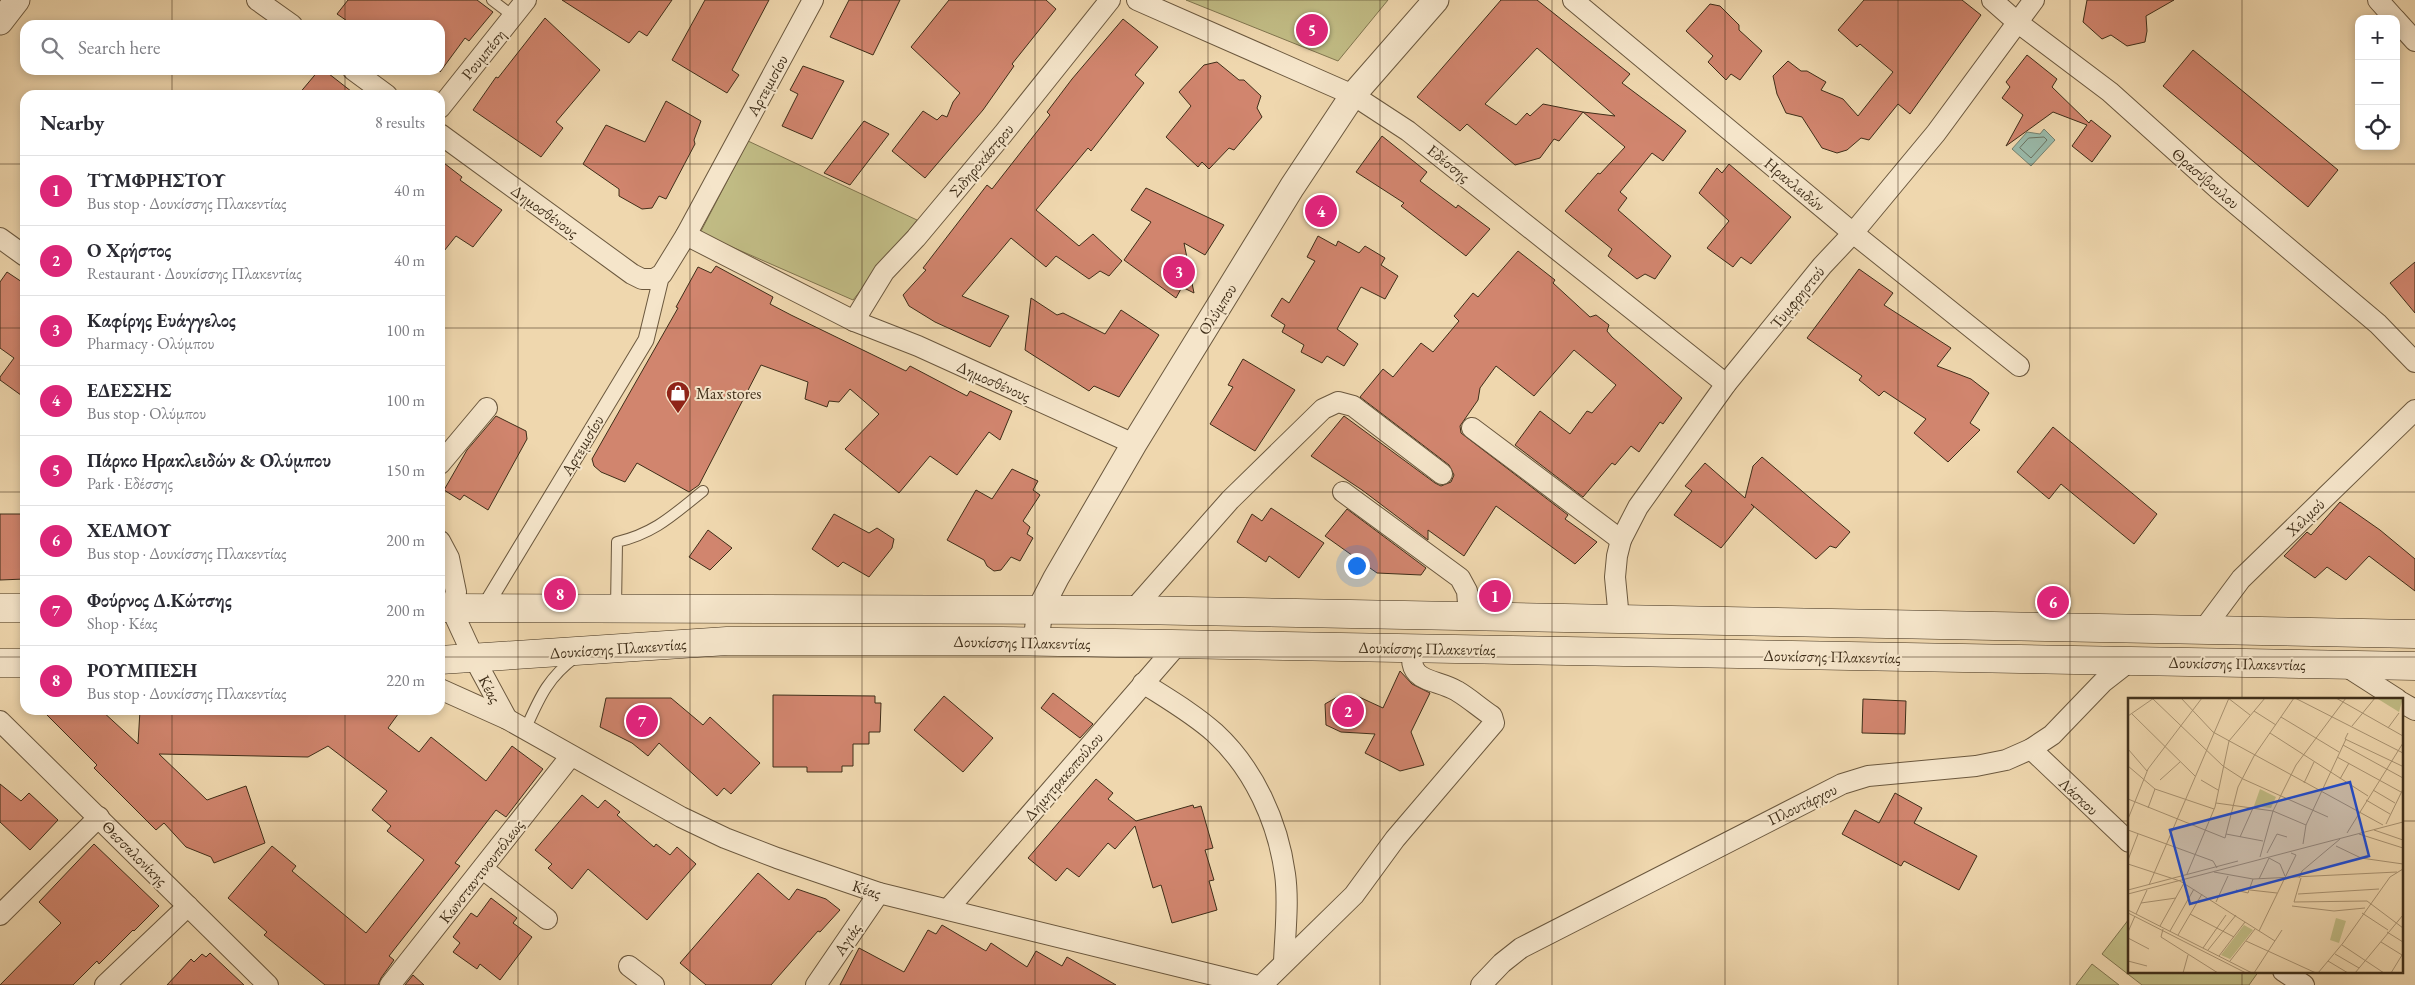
<!DOCTYPE html>
<meta charset="utf-8">
<style>
body{margin:0;font-family:"EB Garamond",serif;background:#f7f7f7;color:#2b2b33}
.controls{position:absolute;right:15px;top:15px;display:grid;overflow:hidden;border-radius:10px;box-shadow:0 2px 8px #0003}
.controls button{width:45px;height:45px;display:grid;place-items:center;padding:0;border:0;border-bottom:1px solid #e1e1e2;background:#fff;color:#2b2b33;font:25px sans-serif}
.you{position:absolute;left:1356px;top:565px;width:18px;height:18px;margin:-12px;border:4px solid #fff;border-radius:50%;background:#1a73e8;box-shadow:0 0 0 8px #1a73e833}
.badge{display:grid;place-items:center;width:32px;height:32px;border-radius:50%;background:#db2777;color:#fff;font-size:16px;font-weight:700}
.pin{position:absolute;translate:-50% -50%;border:2px solid #fff;box-shadow:0 1px 5px #0006}
.list{margin:0;padding:0;list-style:none}
h2{display:flex;justify-content:space-between;align-items:center;height:65px;margin:0;padding:0 20px;font-size:21px}
h2 small{font-size:16px;font-weight:400;color:#7c7c81}
.list li{display:grid;grid-template-columns:32px 1fr auto;gap:15px;align-items:center;box-sizing:border-box;height:70px;padding:0 20px;border-top:1px solid #e1e1e2}
.list b{display:block;font-size:19px;white-space:nowrap}
.list p{margin:0;font-size:16px;white-space:nowrap;color:#7c7c81}
.list em{font-size:16px;font-style:normal;color:#7c7c81}
.icon{flex:none;width:28px;height:28px;fill:none;stroke:currentColor;stroke-width:2;stroke-linecap:round;stroke-linejoin:round}
.map{position:relative;flex:none;width:2415px;height:985px;overflow:hidden}
.search{position:absolute;background:#fff;box-shadow:0 2px 8px #0003;left:20px;top:20px;width:425px;height:55px;display:flex;align-items:center;gap:12px;box-sizing:border-box;padding:0 18px;border-radius:15px;color:#7c7c81;font-size:19px}
.panel{position:absolute;background:#fff;box-shadow:0 2px 8px #0003;left:20px;top:90px;width:425px;height:625px;border-radius:15px}
.map>svg:first-child{display:block}
</style>
<div class="map">
<svg width="2415" height="985" viewBox="0 0 2415 985">
<rect width="100%" height="100%" fill="#efd7ae"/>
<filter id="stains"><feTurbulence type="fractalNoise" baseFrequency=".004" numOctaves="4"/><feColorMatrix values="0 0 0 0 .2 0 0 0 0 .09 0 0 0 0 .02 0 0 0 .5 -.17"/></filter>
<radialGradient id="worn" r=".72"><stop offset=".6" stop-color="#630" stop-opacity="0"/><stop offset="1" stop-color="#630" stop-opacity=".3"/></radialGradient>
<g fill="#c1bc85" stroke="#80754f">
<polygon points="1186,0 1388,0 1338,61"/>
<polygon points="748,141 917,220 853,300 700,233"/>
<polygon points="2129,919 2129,971 2259,971 2249,985 2142,985 2102,954"/>
<polygon points="2092,964 2119,985 2076,985"/>
</g>
<polygon fill="#9abaaa" stroke="#768270" points="2044,129 2055,140 2031,166 2012,149 2027,132 2040,134"/>
<g fill="none" stroke-linecap="round" stroke-linejoin="round">
<polygon stroke="#6c7462" stroke-width="1" points="2029,138 2044,137 2047,140 2031,158 2020,148"/>
</g>
<g fill="#d1856e" stroke="#3f2e19">
<polygon points="348,0 477,0 493,12 469,41 465,38 440,72 440,25 353,25 337,14"/>
<polygon points="562,0 672,0 647,36 639,31 629,43"/>
<polygon points="705,0 769,0 732,70 739,75 727,93 672,60"/>
<polygon points="849,0 900,0 873,55 830,37"/>
<polygon points="949,0 1046,0 1056,9 1012,64 1014,66 983,110 925,178 892,151 923,111 937,120 942,115 947,117 953,102 960,93 911,47"/>
<polygon points="1501,0 1537,0 1630,74 1622,83 1686,131 1663,161 1652,153 1620,192 1627,198 1618,210 1671,256 1655,279 1645,274 1637,279 1608,256 1612,249 1565,211 1598,173 1600,174 1625,147 1583,112 1615,116 1537,48 1485,104 1516,125 1527,113 1530,116 1543,104 1583,112 1559,141 1554,139 1540,158 1515,165 1467,124 1460,131 1417,97"/>
<polygon points="1864,0 1962,0 1981,15 1910,114 1898,104 1869,140 1861,138 1847,150 1837,153 1822,148 1802,117 1786,113 1777,94 1773,76 1788,61 1801,71 1807,71 1826,82 1821,90 1843,99 1858,116 1893,72 1860,44 1857,47 1838,30"/>
<polygon points="2087,0 2174,0 2146,16 2147,31 2145,42 2127,46 2111,35 2102,39 2083,22"/>
<polygon points="1710,4 1720,6 1739,25 1739,30 1762,51 1740,80 1731,74 1726,80 1708,62 1713,56 1686,31"/>
<polygon points="545,18 600,70 556,122 563,128 541,157 473,110 496,77 498,78"/>
<polygon points="1123,19 1158,47 1135,75 1144,83 1091,151 1088,148 1036,210 1079,246 1093,234 1122,261 1109,276 1100,271 1089,279 1056,256 1046,267 1011,238 962,296 1009,316 990,347 935,322 909,306 903,295 926,270 923,268 987,185 992,189 1050,115 1047,112 1072,79"/>
<polygon points="2193,50 2338,170 2308,207 2163,86"/>
<polygon points="2027,55 2057,79 2052,87 2089,123 2091,120 2111,136 2092,162 2072,146 2087,125 2053,112 2006,146 2023,115 2002,98 2010,87 2006,82"/>
<polygon points="1217,62 1239,80 1244,80 1261,96 1257,108 1262,117 1234,150 1229,148 1209,169 1202,162 1198,167 1166,137 1191,106 1179,92 1204,65"/>
<polygon points="803,66 844,81 812,139 782,126 798,94 790,90"/>
<polygon points="319,70 324,70 356,95 298,95"/>
<polygon points="666,101 701,121 694,140 695,144 666,199 659,196 652,208 642,209 619,196 619,189 583,164 606,125 645,142"/>
<polygon points="864,121 889,134 850,185 824,173"/>
<polygon points="1382,136 1427,172 1420,181 1456,208 1458,205 1490,229 1466,256 1401,206 1404,203 1356,172"/>
<polygon points="440,160 462,177 460,180 502,210 473,247 456,236 440,256"/>
<polygon points="1729,164 1791,217 1751,264 1741,257 1733,267 1707,248 1729,221 1699,193 1717,168 1722,173"/>
<polygon points="1146,188 1224,225 1205,255 1184,243 1194,293 1182,287 1176,298 1124,260 1151,222 1131,210"/>
<polygon points="1318,236 1336,246 1338,241 1359,253 1365,246 1385,258 1381,265 1398,276 1385,299 1361,287 1337,329 1358,344 1344,366 1327,356 1322,363 1301,352 1304,345 1282,332 1285,325 1271,316 1282,298 1289,303 1315,261 1307,257"/>
<polygon points="1518,251 1555,280 1553,283 1590,317 1596,315 1609,325 1607,331 1612,337 1682,398 1663,424 1660,422 1639,452 1631,446 1615,465 1612,463 1583,497 1515,445 1540,411 1570,434 1587,411 1592,413 1616,385 1574,350 1534,396 1496,366 1480,388 1478,400 1460,426 1461,433 1568,515 1565,519 1597,542 1575,564 1496,506 1464,556 1428,530 1428,540 1362,490 1311,456 1344,416 1435,483 1441,486 1451,482 1454,475 1449,465 1360,397 1383,369 1393,377 1421,343 1433,352 1459,321 1454,316 1473,293 1478,297"/>
<polygon points="2415,262 2415,313 2390,283"/>
<polygon points="716,266 773,297 770,304 791,315 906,371 910,366 967,396 970,391 1012,411 1000,440 989,432 957,475 930,456 899,493 845,449 879,414 850,389 839,402 829,401 827,407 805,399 808,382 761,365 699,485 689,492 637,463 625,482 601,472 594,466 592,459 678,308 676,307 698,267 711,273"/>
<polygon points="1859,269 1893,293 1884,305 1951,348 1937,366 1971,379 1989,393 1970,423 1980,430 1948,462 1914,433 1926,419 1884,391 1879,396 1859,380 1862,376 1807,338"/>
<polygon points="7,272 25,284 25,398 0,380 0,377 14,358 0,348 0,282"/>
<polygon points="1031,298 1057,315 1063,313 1105,334 1121,310 1159,335 1119,397 1094,386 1089,391 1025,350"/>
<polygon points="1243,359 1295,390 1255,451 1210,424 1233,387 1228,385"/>
<polygon points="496,416 526,431 527,439 488,510 464,495 460,500 444,490 467,450"/>
<polygon points="2053,427 2157,514 2134,544 2061,484 2049,499 2017,472"/>
<polygon points="1762,457 1850,532 1836,548 1830,546 1816,559 1751,504 1754,507 1721,548 1674,515 1692,491 1685,486 1705,463 1745,498 1753,466"/>
<polygon points="1012,469 1038,481 1033,490 1040,495 1023,521 1030,527 1027,534 1033,538 1020,561 1011,557 1001,570 994,571 987,566 984,560 947,540 976,490 992,499"/>
<polygon points="2340,502 2380,530 2415,559 2415,591 2369,556 2346,580 2327,567 2315,578 2284,556 2307,532 2311,535"/>
<polygon points="1271,508 1324,543 1299,578 1269,556 1266,562 1237,542 1252,514 1262,521"/>
<polygon points="1347,509 1426,568 1421,575 1377,573 1325,536"/>
<polygon points="0,514 25,514 25,579 0,580"/>
<polygon points="834,514 869,533 877,528 894,539 892,548 869,577 843,562 838,567 812,549"/>
<polygon points="708,530 732,548 710,570 689,557"/>
<polygon points="1400,671 1412,684 1430,693 1411,732 1424,765 1400,771 1365,753 1375,734 1341,732 1326,725 1325,704 1339,696 1357,696 1383,708"/>
<polygon points="1053,693 1093,724 1080,738 1041,708"/>
<polygon points="773,695 875,696 875,703 881,703 880,732 869,732 869,744 853,744 853,766 842,766 842,772 807,772 807,767 773,767"/>
<polygon points="944,696 993,738 963,772 914,730"/>
<polygon points="606,698 671,698 703,725 710,717 760,763 731,794 724,788 717,796 659,743 648,756 632,743 600,727"/>
<polygon points="1863,699 1906,701 1905,734 1862,733"/>
<polygon points="42,710 101,710 138,744 140,710 401,710 388,728 419,752 431,737 486,781 512,746 543,769 506,817 496,810 455,863 460,866 389,956 394,960 381,978 378,985 325,985 264,935 267,932 228,898 272,846 296,866 292,871 366,933 424,860 387,831 391,826 372,810 387,791 328,746 308,757 159,754 207,800 246,786 265,843 214,863 211,857 186,847 164,823 156,830 94,768 97,765"/>
<polygon points="1096,779 1113,793 1108,799 1136,821 1193,805 1194,808 1201,806 1213,848 1205,850 1214,880 1209,881 1217,910 1172,923 1161,885 1153,888 1135,826 1115,849 1108,843 1079,877 1067,868 1056,881 1028,858"/>
<polygon points="0,784 21,801 29,793 58,820 30,850 0,822"/>
<polygon points="1895,793 1922,808 1914,823 1977,856 1959,890 1904,861 1901,866 1842,834 1855,810 1879,823"/>
<polygon points="582,795 598,808 605,800 620,812 617,815 654,847 656,844 670,855 677,847 696,864 647,920 588,869 572,889 548,868 552,864 535,850"/>
<polygon points="94,844 159,906 134,931 133,930 99,964 97,961 73,985 0,985 61,923 39,902"/>
<polygon points="758,873 789,900 797,889 826,899 840,910 820,932 818,931 771,985 706,985 680,963"/>
<polygon points="491,898 517,918 513,923 532,937 500,980 480,964 477,969 453,952 460,943 453,937 471,913 477,917"/>
<polygon points="942,925 986,951 991,943 1027,967 1036,951 1062,966 1067,957 1116,985 840,985 859,948 904,972 928,930 936,934"/>
<polygon points="210,953 244,985 167,985 191,959 194,962 202,954 206,957"/>
<polygon points="413,975 424,985 405,985"/>
</g>
<g fill="none" stroke-linecap="round" stroke-linejoin="round">
<g stroke="#6b583e" stroke-width="12">
<g id="service">
<polyline points="492,0 513,16"/>
<path d="M616,608L617,542C655,533 673,515 703,491"/>
<path d="M525,730C539,699 547,678 576,657"/>
</g>
</g>
<g stroke="#6b583e" stroke-width="17">
<polyline id="pedestrian" points="484,608 646,340 662,274"/>
</g>
<g stroke="#6b583e" stroke-width="22">
<g id="minor">
<polyline points="257,0 292,25"/>
<polyline points="1137,0 1353,95 1408,131 1726,384"/>
<polyline points="1573,0 1853,233 2019,366"/>
<polyline points="1992,0 2017,22 2110,92 2218,189 2378,324 2415,362"/>
<polyline points="2378,0 2395,19"/>
<polyline points="2396,20 2415,41"/>
<polyline points="353,70 387,95"/>
<polyline points="440,108 526,0"/>
<polyline points="440,134 632,274 642,279 654,279 662,274 686,235 813,0"/>
<polyline points="686,235 854,321 918,346 1134,444"/>
<polyline points="0,238 25,256"/>
<polyline points="854,321 884,272 916,238 1003,134 1110,0"/>
<polyline points="1472,428 1621,540"/>
<polyline points="440,464 487,408"/>
<polyline points="1343,492 1460,578 1467,591 1469,616"/>
<polyline points="440,541 449,558 456,592 451,608 474,658 507,719"/>
<polyline points="1133,610 1230,500 1323,409 1338,402 1353,406 1442,474"/>
<polyline points="1619,619 1615,577 1617,556 1621,540 1638,507 1726,384 1822,266 1853,233 1936,133 2034,0"/>
<polyline points="2203,630 2241,579 2415,410"/>
<polyline points="2344,665 2397,699"/>
<path d="M1143,683C1168,699 1194,714 1215,733C1254,769 1278,822 1285,874C1289,902 1285,933 1284,962"/>
<polyline points="440,689 507,719 681,817 725,838 777,858 879,893 1254,985"/>
<polyline points="2401,702 2415,710"/>
<polyline points="0,721 268,985"/>
<polyline points="2031,749 2129,842"/>
<polyline points="483,869 547,919"/>
<polyline points="948,909 1178,644"/>
<polyline points="0,915 99,817"/>
<polyline points="629,966 654,985"/>
<polyline points="2283,971 2304,985"/>
<polyline points="105,985 188,906"/>
<polyline points="390,985 570,757"/>
<polyline points="816,985 879,893"/>
<path d="M1262,985L1354,895L1395,839L1494,723L1492,716C1480,708 1469,698 1457,691C1436,678 1406,684 1413,649L1421,648"/>
<polyline points="1481,985 1502,963 1521,948 1842,784 1868,776 1976,766 2006,760 2031,749 2052,735 2103,682 2130,661"/>
</g>
</g>
<g stroke="#6b583e" stroke-width="27">
<g id="tertiary">
<polyline points="0,22 17,0"/>
<polyline points="1036,641 1040,609 1056,578 1134,444 1292,187 1353,95 1436,0"/>
</g>
</g>
<g stroke="#3f2e19" stroke-width="29">
<g id="secondary">
<polyline points="0,608 25,608"/>
<polyline points="440,608 1133,610 2415,634"/>
<polyline points="440,660 727,641 1002,641 2415,666"/>
<polyline points="0,663 25,663"/>
</g>
</g>
<use href="#service" stroke="#f5e5ca" stroke-width="10"/>
<use href="#pedestrian" stroke="#f5e5ca" stroke-width="15"/>
<use href="#minor" stroke="#f5e5ca" stroke-width="20"/>
<use href="#tertiary" stroke="#f5e5ca" stroke-width="25"/>
<use href="#secondary" stroke="#f5e5ca" stroke-width="28"/>
</g>
<path fill="none" stroke="#3f2e19" stroke-width="1" stroke-opacity="0.55" d="M172,0V25M345,0V25M518,0V985M690,0V985M862,0V985M1035,0V985M1208,0V985M1380,0V985M1552,0V985M1725,0V985M1898,0V985M2070,0V985M2242,0V699M172,70V95M345,70V95M0,164H25M440,164H2415M0,328H25M440,328H2415M0,492H25M440,492H2415M0,657H25M440,657H2415M172,710V985M345,710V985M0,821H2129M2401,821H2415M2242,971V985"/>
<defs>
<g id="shop-pin" transform="scale(1.25)"><path d="M0 17L-7.5 6A9.5 9.5 0 1 1 7.5 6Z" fill="#8f2418" stroke="#f5e5ca"/><path d="M-5-2.5h2.3a2.7 3.5 0 0 1 5.4 0H5L5.5 6h-11ZM-1.5-2.5h3a1.5 2.3 0 0 0-3 0Z" fill="#fff"/></g>
</defs>
<g fill-rule="evenodd">
<use href="#shop-pin" x="678" y="393"/>
</g>
<g text-anchor="middle" stroke-width="4" stroke-linejoin="round" paint-order="stroke">
<g font-size="16" fill="#3f2e19" stroke="#f5e5ca">
<text transform="translate(483 54) rotate(-51)" y="6">Ρουμπέση</text>
<text transform="translate(767 85) rotate(-61)" y="6">Αρτεμισίου</text>
<text transform="translate(981 160) rotate(-50)" y="6">Σιδηροκάστρου</text>
<text transform="translate(1449 163) rotate(39)" y="6">Εδέσσης</text>
<text transform="translate(2206 178) rotate(41)" y="6">Θρασύβουλου</text>
<text transform="translate(1795 184) rotate(40)" y="6">Ηρακλειδών</text>
<text transform="translate(545 211) rotate(36)" y="6">Δημοσθένους</text>
<text transform="translate(1797 297) rotate(-51)" y="6">Τυμφρηστού</text>
<text transform="translate(1217 309) rotate(-58)" y="6">Ολύμπου</text>
<text transform="translate(994 381) rotate(24)" y="6">Δημοσθένους</text>
<text transform="translate(582 445) rotate(-59)" y="6">Αρτεμισίου</text>
<text transform="translate(2305 517) rotate(-44)" y="6">Χελμού</text>
<text transform="translate(1022 642) rotate(1)" y="6">Δουκίσσης Πλακεντίας</text>
<text transform="translate(618 648) rotate(-4)" y="6">Δουκίσσης Πλακεντίας</text>
<text transform="translate(1427 648) rotate(1)" y="6">Δουκίσσης Πλακεντίας</text>
<text transform="translate(1832 656) rotate(1)" y="6">Δουκίσσης Πλακεντίας</text>
<text transform="translate(2237 663) rotate(1)" y="6">Δουκίσσης Πλακεντίας</text>
<text transform="translate(490 689) rotate(62)" y="6">Κέας</text>
<text transform="translate(1063 776) rotate(-49)" y="6">Δημητρακοπούλου</text>
<text transform="translate(2079 796) rotate(43)" y="6">Λάσκου</text>
<text transform="translate(1802 804) rotate(-26)" y="6">Πλουτάρχου</text>
<text transform="translate(135 853) rotate(45)" y="6">Θεσσαλονίκης</text>
<text transform="translate(481 871) rotate(-52)" y="6">Κωνσταντινουπόλεως</text>
<text transform="translate(867 889) rotate(18)" y="6">Κέας</text>
<text transform="translate(847 939) rotate(-56)" y="6">Αγιάς</text>
</g>
<g font-size="16" fill="#3f2e19" stroke="#f5e5ca" text-anchor="start">
<text x="696" y="399">Max stores</text>
</g>
</g>
<g transform="translate(2128 698)">
<rect width="275" height="275" fill="#efd7ae"/>
<path d="M275,0L271,14L250,1L251,0ZM132,91L148,99L143,110L126,108ZM208,220L218,223L211,245L202,242ZM116,227L125,232L102,261L93,257Z" fill="#c1bc85"/>
<path fill="none" stroke="#a99372" stroke-width="1" d="M53,0L85,34L255,127M100,0L122,17M167,0L275,55M208,0L275,38M25,1L95,68L115,81L200,119M126,13L148,27M4,16L67,78M0,18L26,0M153,19L211,54M224,28L247,0M260,30L271,15M142,35L240,98M220,35L217,41L274,68M215,47L275,80M0,51L19,73M209,59L273,94M0,68L27,91L86,111M212,81L221,65M32,82L52,64M73,82L90,92M176,85L186,64M245,92L267,105M0,101L97,140L110,89L126,58L166,0M238,102L262,116M88,105L145,113L178,127M20,110L27,91M0,121L20,71L74,0M258,126L275,91M0,132L85,163L89,170M246,132L275,142M219,135L275,45M98,136L135,143M231,136L275,150M112,139L125,110M175,146L178,127L218,41M208,148L233,160L275,166M139,155L149,136L159,139M132,159L145,113L168,67L218,0M141,160L152,166L157,178M0,162L10,136M0,166L52,183L147,243M86,174L125,181L269,174M59,176L87,109L101,43L137,0M171,180L174,173L212,141M131,181L141,160M21,187L101,0M0,192L110,163M108,192L120,195L125,181M122,192L149,195M0,196L275,124M170,196L251,191M88,204L100,178M166,204L239,203L275,230M166,204L173,180M13,205L48,200M164,208L206,213L237,210M0,212L124,275M0,215L118,275M234,215L260,232M8,216L19,192M62,216L106,239M32,228L56,185M35,231L33,239L90,275M42,233L66,191M131,233L168,157L163,155M0,234L7,218M259,234L275,244M50,237L74,196M0,240L21,251M118,243L188,275M253,244L274,257M214,247L256,275M75,250L98,217M80,252L108,217M207,256L231,270M91,258L117,224M0,263L19,268M102,263L127,231M200,263L220,275M55,275L60,257M126,275L154,232M190,275L215,245L262,179L275,171M227,275L275,217M263,275L274,257"/>
<path fill="#1d4ed8" fill-opacity="0.15" stroke="#1d4ed8" stroke-width="2.5" d="M222,84L241,158L62,206L42,132Z"/>
<rect width="275" height="275" fill="none" stroke="#3f2e19" stroke-width="2.5"/>
</g>
<rect width="100%" height="100%" filter="url(#stains)"/>
<rect width="100%" height="100%" fill="url(#worn)"/>
</svg>
<div class="controls">
<button>+</button>
<button>−</button>
<button><svg class="icon" aria-label="locate" viewBox="0 0 24 24"><circle cx="12" cy="12" r="6"/><path d="M12 2v4M12 18v4M2 12h4M18 12h4"/></svg></button>
</div>
<div class="you"></div>
<div class="pin badge" style="left:1495px;top:596px">1</div>
<div class="pin badge" style="left:1348px;top:711px">2</div>
<div class="pin badge" style="left:1179px;top:272px">3</div>
<div class="pin badge" style="left:1321px;top:211px">4</div>
<div class="pin badge" style="left:1312px;top:30px">5</div>
<div class="pin badge" style="left:2053px;top:602px">6</div>
<div class="pin badge" style="left:642px;top:721px">7</div>
<div class="pin badge" style="left:560px;top:594px">8</div>
<div class="search"><svg class="icon" aria-label="search" viewBox="0 0 24 24"><circle cx="10" cy="10" r="6"/><path d="M15 15l6 6"/></svg>Search here</div>
<section class="panel">
<h2>Nearby<small>8 results</small></h2>
<ul class="list">
<li><span class="badge">1</span><div><b>ΤΥΜΦΡΗΣΤΟΥ</b><p>Bus stop · Δουκίσσης Πλακεντίας</p></div><em>40 m</em></li>
<li><span class="badge">2</span><div><b>Ο Χρήστος</b><p>Restaurant · Δουκίσσης Πλακεντίας</p></div><em>40 m</em></li>
<li><span class="badge">3</span><div><b>Καφίρης Ευάγγελος</b><p>Pharmacy · Ολύμπου</p></div><em>100 m</em></li>
<li><span class="badge">4</span><div><b>ΕΔΕΣΣΗΣ</b><p>Bus stop · Ολύμπου</p></div><em>100 m</em></li>
<li><span class="badge">5</span><div><b>Πάρκο Ηρακλειδών &amp; Ολύμπου</b><p>Park · Εδέσσης</p></div><em>150 m</em></li>
<li><span class="badge">6</span><div><b>ΧΕΛΜΟΥ</b><p>Bus stop · Δουκίσσης Πλακεντίας</p></div><em>200 m</em></li>
<li><span class="badge">7</span><div><b>Φούρνος Δ.Κώτσης</b><p>Shop · Κέας</p></div><em>200 m</em></li>
<li><span class="badge">8</span><div><b>ΡΟΥΜΠΕΣΗ</b><p>Bus stop · Δουκίσσης Πλακεντίας</p></div><em>220 m</em></li>
</ul>
</section>
</div>
